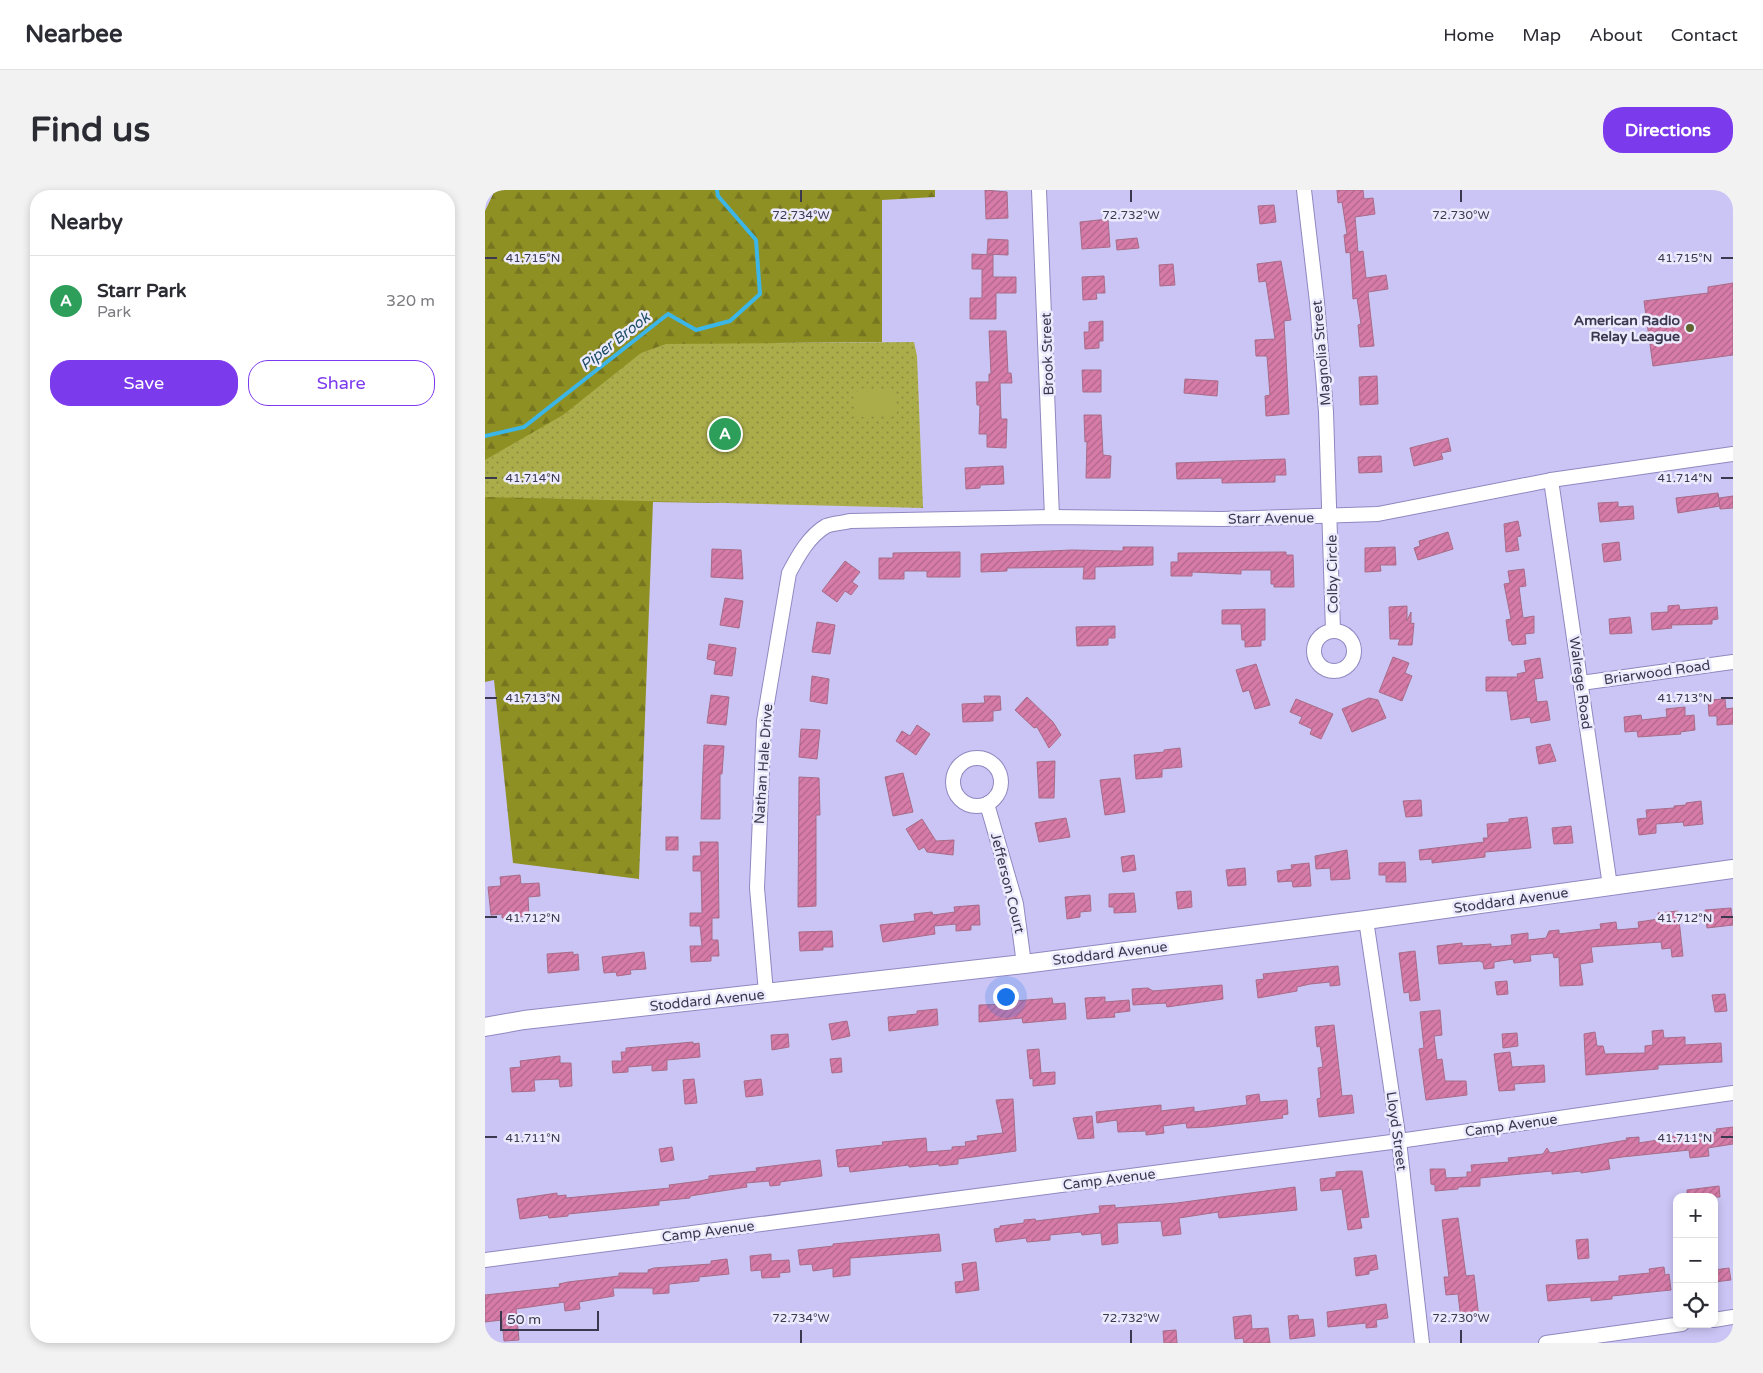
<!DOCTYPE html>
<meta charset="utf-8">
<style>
body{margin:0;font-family:"Varela Round",sans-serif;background:#f2f2f3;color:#2b2b33}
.controls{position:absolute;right:15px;bottom:15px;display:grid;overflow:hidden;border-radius:10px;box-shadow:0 2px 8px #0003}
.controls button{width:45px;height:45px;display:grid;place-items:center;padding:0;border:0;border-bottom:1px solid #e1e1e2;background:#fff;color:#2b2b33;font:25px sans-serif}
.scale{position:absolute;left:15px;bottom:12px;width:99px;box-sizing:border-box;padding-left:5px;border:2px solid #3b374f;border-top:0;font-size:14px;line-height:18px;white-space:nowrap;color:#3b374f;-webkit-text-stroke:4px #eceafd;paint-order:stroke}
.you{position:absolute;left:520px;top:806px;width:18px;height:18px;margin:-12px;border:4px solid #fff;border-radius:50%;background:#1a73e8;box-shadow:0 0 0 8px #1a73e833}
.badge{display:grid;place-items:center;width:32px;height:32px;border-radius:50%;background:#7c3aed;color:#fff;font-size:16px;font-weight:700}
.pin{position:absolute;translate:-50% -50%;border:2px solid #fff;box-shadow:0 1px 5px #0006}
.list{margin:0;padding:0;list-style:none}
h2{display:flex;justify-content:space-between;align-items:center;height:65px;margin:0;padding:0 20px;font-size:21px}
h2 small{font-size:16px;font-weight:400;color:#7c7c81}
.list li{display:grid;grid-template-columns:32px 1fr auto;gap:15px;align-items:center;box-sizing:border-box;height:90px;padding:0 20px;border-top:1px solid #e1e1e2}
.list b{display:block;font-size:19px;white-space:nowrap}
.list p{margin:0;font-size:16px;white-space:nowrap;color:#7c7c81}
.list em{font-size:16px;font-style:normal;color:#7c7c81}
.actions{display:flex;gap:10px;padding:15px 20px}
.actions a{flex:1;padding:11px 0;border:1px solid #7c3aed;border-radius:20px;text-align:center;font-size:18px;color:#7c3aed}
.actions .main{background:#7c3aed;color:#fff}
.icon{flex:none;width:28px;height:28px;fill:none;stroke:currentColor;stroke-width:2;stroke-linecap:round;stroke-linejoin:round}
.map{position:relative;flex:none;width:1248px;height:1153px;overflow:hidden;border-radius:20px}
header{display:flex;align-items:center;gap:30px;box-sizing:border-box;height:70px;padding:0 25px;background:#fff;border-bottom:1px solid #e1e1e2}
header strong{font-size:24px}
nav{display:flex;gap:28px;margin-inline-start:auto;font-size:18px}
.intro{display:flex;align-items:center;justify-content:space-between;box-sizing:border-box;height:120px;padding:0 30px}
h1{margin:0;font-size:35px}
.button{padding:12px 22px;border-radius:20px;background:#7c3aed;color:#fff;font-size:18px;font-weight:700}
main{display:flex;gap:30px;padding:0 30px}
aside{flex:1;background:#fff;border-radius:20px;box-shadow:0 2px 8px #0003}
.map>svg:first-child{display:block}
</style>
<header>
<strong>Nearbee</strong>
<nav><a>Home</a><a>Map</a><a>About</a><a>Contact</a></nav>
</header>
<div class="intro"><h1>Find us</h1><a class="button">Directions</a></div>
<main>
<aside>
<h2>Nearby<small></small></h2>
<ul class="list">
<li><span class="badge" style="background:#2e9e5b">A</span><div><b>Starr Park</b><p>Park</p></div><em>320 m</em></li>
</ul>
<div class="actions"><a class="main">Save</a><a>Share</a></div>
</aside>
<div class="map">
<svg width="1248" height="1153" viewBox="0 0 1248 1153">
<defs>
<pattern id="forest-firs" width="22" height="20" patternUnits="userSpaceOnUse" patternTransform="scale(1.25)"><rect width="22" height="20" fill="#8f9023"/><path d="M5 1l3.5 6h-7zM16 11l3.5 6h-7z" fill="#767621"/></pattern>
<pattern id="park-dots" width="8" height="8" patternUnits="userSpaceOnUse" patternTransform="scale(1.25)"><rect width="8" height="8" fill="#abad4b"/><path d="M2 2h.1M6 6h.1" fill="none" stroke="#8c8e41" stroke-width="1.8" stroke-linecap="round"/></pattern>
<pattern id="building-hatch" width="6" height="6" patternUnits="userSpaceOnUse" patternTransform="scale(1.25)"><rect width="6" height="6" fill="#d77ba8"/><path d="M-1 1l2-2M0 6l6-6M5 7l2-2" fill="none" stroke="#b0668b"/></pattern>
</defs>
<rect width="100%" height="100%" fill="#cbc5f5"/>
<polygon fill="url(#forest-firs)" points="10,0 450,0 450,7 397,10 397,152 291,153 231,313 168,312 154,689 28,673 9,490 0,492 0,21"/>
<polygon fill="url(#park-dots)" points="429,152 432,166 438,318 0,307 0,270 78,225 156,163 181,154"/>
<polygon fill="#abad4b" points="411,200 412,225 370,227 368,202"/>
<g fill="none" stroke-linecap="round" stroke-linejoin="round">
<polyline stroke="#3cb5e7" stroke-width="4" points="0,246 39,237 183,124 211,140 245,131 275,104 271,50 233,6 232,0"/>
</g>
<g fill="url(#building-hatch)" stroke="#a76c88">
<polygon points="500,0 522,2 523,28 501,29"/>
<polygon points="852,0 878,0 879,9 888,8 890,24 870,27 873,62 878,61 881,88 901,85 903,99 883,102 889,156 875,157 873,135 876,134 872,108 868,109 865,62 861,63 859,45 862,44 857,12 853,13"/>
<polygon points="789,15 791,32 775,34 773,16"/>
<polygon points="623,29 625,57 597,59 595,32"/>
<polygon points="652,48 654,58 632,60 631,50"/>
<polygon points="503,49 523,50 523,65 502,64"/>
<polygon points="487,64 508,65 508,87 531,87 531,103 511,103 511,129 485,129 485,108 497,108 497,79 487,79"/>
<polygon points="796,71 806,130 799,131 804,224 781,226 780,206 785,205 782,166 771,166 770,150 790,149 781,91 774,92 772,74"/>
<polygon points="688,74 690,95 675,96 674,75"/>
<polygon points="619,86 620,103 611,103 612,109 598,110 597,87"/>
<polygon points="1248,93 1248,165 1168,176 1159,111 1223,103 1223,97"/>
<polygon points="618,131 618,151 614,151 614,158 600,159 599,142 604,142 604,132"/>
<polygon points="504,141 521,141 523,183 526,183 527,193 515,193 516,229 522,229 521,258 502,257 502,244 494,244 495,215 492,215 491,192 504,192 504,184 506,184"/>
<polygon points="597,180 616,180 616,202 598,202"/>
<polygon points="892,186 893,214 875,215 874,187"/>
<polygon points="700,189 733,191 732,206 699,203"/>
<polygon points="599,225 616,225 618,265 626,266 625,288 601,288 602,251 600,252"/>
<polygon points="963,248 966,261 956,263 958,269 929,276 925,258"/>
<polygon points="896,266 897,282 874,283 873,267"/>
<polygon points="800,269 801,285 790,285 790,292 737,293 737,288 692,289 691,273"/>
<polygon points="518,276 519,294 495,295 495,298 481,299 480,278"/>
<polygon points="1233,303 1235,316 1193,323 1191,308"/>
<polygon points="1248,306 1248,318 1235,319 1234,308"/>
<polygon points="1133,312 1133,317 1148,316 1149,329 1115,332 1113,313"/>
<polygon points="1033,331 1036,346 1032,347 1034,360 1021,362 1019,334"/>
<polygon points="963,342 968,359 933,370 929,358 935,356 934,351"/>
<polygon points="1134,352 1136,370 1119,372 1117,354"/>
<polygon points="638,357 668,357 668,375 610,377 610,389 598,389 599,377 522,378 522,381 496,382 496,364 587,360 638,361"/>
<polygon points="910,357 911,375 895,375 896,381 880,382 880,358"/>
<polygon points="227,359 256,360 258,389 226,387"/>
<polygon points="475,362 475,387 442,387 442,381 419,381 419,389 394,389 394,368 408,368 408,363"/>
<polygon points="801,362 801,365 808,365 809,397 789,397 789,394 786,394 786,380 756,380 756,384 707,382 707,386 686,386 686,372 693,372 693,363"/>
<polygon points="360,371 375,382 367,392 373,396 366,405 360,401 352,412 337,401"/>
<polygon points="1039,379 1041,396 1034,397 1038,428 1049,426 1049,443 1040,444 1041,454 1027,455 1026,451 1024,451 1021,430 1026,429 1019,394 1025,393 1023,381"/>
<polygon points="240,408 258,411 254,438 235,435"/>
<polygon points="1194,415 1195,420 1232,417 1233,429 1227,430 1227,434 1186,435 1187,438 1167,440 1166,423 1183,422 1183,416"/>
<polygon points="922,416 922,431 926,422 926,434 929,433 927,455 913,455 915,449 905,449 904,417"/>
<polygon points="780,419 780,450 776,450 776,456 760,457 760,450 757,450 756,434 737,434 737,420"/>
<polygon points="1145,427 1147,443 1125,444 1124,429"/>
<polygon points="332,432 350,435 345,464 327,462"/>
<polygon points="630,436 630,448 623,448 623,455 592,456 591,437"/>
<polygon points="224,454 251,458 247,486 229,484 231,471 222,469"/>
<polygon points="908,467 924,473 920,483 927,486 917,511 894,502"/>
<polygon points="1055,468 1058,488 1049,489 1052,512 1062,511 1065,530 1046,533 1045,527 1026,530 1022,501 1001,501 1001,487 1033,487 1032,484 1041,482 1039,471"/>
<polygon points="771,474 785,515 770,519 764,500 758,502 751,480"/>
<polygon points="327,486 344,489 342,514 325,511"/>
<polygon points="226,505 244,507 241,535 222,533"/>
<polygon points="499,506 515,506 516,520 508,521 508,531 478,532 477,514 500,513"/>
<polygon points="542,507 568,532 576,545 564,558 552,537 549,538 530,520"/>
<polygon points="884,508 893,510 901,528 867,542 857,519"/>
<polygon points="811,509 848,524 836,549 825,544 827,539 814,533 817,527 805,522"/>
<polygon points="1240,509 1241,519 1248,518 1248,534 1232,535 1232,526 1224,526 1223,510"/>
<polygon points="1200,517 1200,526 1209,525 1210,540 1195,542 1196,544 1153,547 1152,541 1140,542 1139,527 1156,525 1157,530 1182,527 1181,519"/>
<polygon points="432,535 445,544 431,565 411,551 417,541 425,546"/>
<polygon points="316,539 335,540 332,569 314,567"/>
<polygon points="1065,554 1071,571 1054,574 1051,557"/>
<polygon points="219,555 239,556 237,584 235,584 235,629 216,629"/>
<polygon points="695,558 697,577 677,579 677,587 651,589 649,565 679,562 679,560"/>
<polygon points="570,571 569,608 554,608 552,572"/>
<polygon points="418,583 428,622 408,626 400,587"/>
<polygon points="314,587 334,588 335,625 331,625 331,716 313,717"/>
<polygon points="635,588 640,622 620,625 615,590"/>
<polygon points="936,610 937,626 921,627 918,611"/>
<polygon points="1216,611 1218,634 1199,636 1198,632 1171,634 1171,643 1154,645 1152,629 1162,628 1161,620 1189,618 1189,616 1201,615 1201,613"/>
<polygon points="1042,627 1046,658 1000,662 1000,667 947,673 947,669 935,670 934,660 999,652 998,648 1003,648 1002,634 1024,632 1024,629"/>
<polygon points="581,628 585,647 554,652 550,633"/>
<polygon points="437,629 451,651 469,650 468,665 442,662 439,657 434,660 421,639"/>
<polygon points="1086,636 1088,653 1069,654 1067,638"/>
<rect x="181" y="647" width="12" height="13"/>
<polygon points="215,652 233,652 234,728 227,728 227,750 233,750 234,766 226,766 226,771 206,772 205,756 217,756 215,736 205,736 205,723 217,723 216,681 208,681 208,666 216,666"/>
<polygon points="862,660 865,689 846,690 845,678 831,679 830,666"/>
<polygon points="649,665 651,680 638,682 636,667"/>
<polygon points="920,672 921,692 901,692 901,685 894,685 894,673"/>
<polygon points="824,673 826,696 808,697 807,691 793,692 792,681 807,679 806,675"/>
<polygon points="760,678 761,695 743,696 741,680"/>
<polygon points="35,685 36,694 54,693 55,706 43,707 44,726 17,728 17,724 6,725 3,697 16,696 15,687"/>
<polygon points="706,701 707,717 693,719 691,702"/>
<polygon points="649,703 651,722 629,723 629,717 624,717 624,704"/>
<polygon points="605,705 606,721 595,722 595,727 582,729 580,707"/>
<polygon points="494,715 495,735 486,735 486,740 471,741 471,734 449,736 450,744 398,752 395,735 430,731 429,724 447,722 448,725 470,722 469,717"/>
<polygon points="1246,718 1248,735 1222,738 1220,720"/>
<polygon points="1193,721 1198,766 1187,767 1186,758 1177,759 1176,752 1106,757 1108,772 1095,774 1098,795 1075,796 1074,767 1069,768 1068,763 1045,765 1046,771 1029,773 1028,769 1009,772 1009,778 999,779 998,773 995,771 954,774 952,756 977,753 977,756 1006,754 1006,757 1027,755 1026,745 1043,743 1043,750 1061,748 1064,741 1074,740 1074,744 1116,739 1115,734 1131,732 1132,740 1154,738 1153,732 1174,729 1173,723"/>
<polygon points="347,741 348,757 338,757 338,760 315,761 314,742"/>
<polygon points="930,761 935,810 925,811 924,802 919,803 914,763"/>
<polygon points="88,762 88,765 93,764 94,780 63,783 62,764"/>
<polygon points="159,762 161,779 145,780 146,784 132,786 131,782 119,783 117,767"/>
<polygon points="853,776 855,795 845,796 845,792 825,794 812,797 812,801 773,808 771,790 779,789 778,784"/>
<polygon points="1022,791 1023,804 1012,805 1010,792"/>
<polygon points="737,795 738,809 682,817 681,813 648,815 647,799 663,798 668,801"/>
<polygon points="1240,804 1242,821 1230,822 1227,805"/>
<polygon points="620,807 620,812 644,810 645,821 629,823 630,827 602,829 600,808"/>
<polygon points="567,808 568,814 580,813 581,829 538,833 537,828 494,832 494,815 530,814 530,811"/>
<polygon points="452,819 453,835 404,841 403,827 432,824 432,821"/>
<polygon points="955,820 957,845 949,846 952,870 957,869 960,891 981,891 982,905 941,910 934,859 939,858 935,822"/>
<polygon points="362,831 365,846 347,850 344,834"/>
<polygon points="849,835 857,906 867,905 869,923 834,927 832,909 836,908 833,878 838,877 835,856 832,857 830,837"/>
<polygon points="1178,840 1179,848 1200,847 1200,855 1236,853 1237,872 1173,875 1173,879 1101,885 1099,844 1110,842 1112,856 1118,856 1120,864 1160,863 1160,856 1168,855 1167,841"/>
<polygon points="1032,843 1033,856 1018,858 1017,844"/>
<polygon points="303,844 304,857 287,860 286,845"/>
<polygon points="208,852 208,854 214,853 215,867 182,870 182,880 167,881 167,875 143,877 143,882 128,883 127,871 137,871 136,862 141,862 141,858"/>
<polygon points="554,859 556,883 570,882 570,894 548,896 548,888 545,889 542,860"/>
<polygon points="1025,862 1027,877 1059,875 1060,892 1029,894 1030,900 1014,901 1009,864"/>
<polygon points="75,866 75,873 86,873 87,896 75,897 74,889 49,890 50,901 27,902 25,878 36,877 35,871"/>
<polygon points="356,868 357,882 347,883 345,869"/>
<polygon points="209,889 212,913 200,914 198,890"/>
<polygon points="276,889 278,905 261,907 259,891"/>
<polygon points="774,904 775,912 802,910 803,924 797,925 798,928 723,937 702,938 701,933 678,936 679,943 661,945 661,941 633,942 632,930 612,933 611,922 676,915 676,921 709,917 709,922 762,915 761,906"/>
<polygon points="528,909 531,961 473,969 473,974 454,976 454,974 424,977 424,975 365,982 364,976 353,977 351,960 398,955 397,952 441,948 442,962 467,960 467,957 481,956 480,952 493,950 492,946 518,943 511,910"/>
<polygon points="607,926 609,948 593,949 588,928"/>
<polygon points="1248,937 1248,954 1223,958 1224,966 1205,968 1204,960 1137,967 1123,969 1125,979 1096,983 1096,981 1067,984 1067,981 995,988 995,996 973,997 973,999 950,1001 950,995 946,994 945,979 960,979 961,988 982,987 982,982 987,982 986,975 1024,972 1023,968 1058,964 1062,958 1065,963 1142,950 1141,948 1154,947 1154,953 1179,949 1179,947 1232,942 1231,939"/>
<polygon points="187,957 189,970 176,972 174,959"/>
<polygon points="335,970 337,986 295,992 295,995 285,996 284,991 261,993 262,997 205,1006 205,1008 174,1011 174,1015 83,1024 83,1026 64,1028 63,1025 35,1029 32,1009 72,1003 72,1006 81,1005 81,1008 185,998 184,995 215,991 224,989 224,986 272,981 271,978"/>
<polygon points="864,981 877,981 884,1027 875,1028 877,1038 863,1040 857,999 836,1001 835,989 851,987 851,982"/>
<polygon points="1234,996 1235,1007 1202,1007 1202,1000"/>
<polygon points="810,997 812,1020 734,1028 733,1022 694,1028 696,1044 678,1046 676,1031 632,1033 633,1053 617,1055 616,1043 597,1045 596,1042 565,1045 565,1050 542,1052 541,1048 511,1052 509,1039 515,1038 515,1036 539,1033 539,1030 550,1029 551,1031 615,1023 614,1016 630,1015 630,1018 692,1013"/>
<polygon points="973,1028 981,1086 989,1085 994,1128 976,1130 973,1104 961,1105 959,1087 964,1087 957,1030"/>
<polygon points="454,1044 456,1061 365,1068 365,1085 348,1087 348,1078 328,1081 327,1074 315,1075 313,1060 348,1056 348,1054"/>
<polygon points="1103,1049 1104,1068 1093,1069 1091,1050"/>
<polygon points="286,1064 286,1071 304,1070 305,1082 294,1083 295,1087 277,1088 276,1080 266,1081 265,1066"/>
<polygon points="891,1065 893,1079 884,1081 884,1084 871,1086 869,1068"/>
<polygon points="242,1069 244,1084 214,1087 214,1091 184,1094 184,1103 168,1104 168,1098 128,1098 129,1106 94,1112 95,1119 80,1121 79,1112 31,1119 34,1150 19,1151 17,1130 0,1132 0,1105 75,1097 74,1094 83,1092 134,1086 134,1083 163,1083 163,1080 169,1078 226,1074 226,1071"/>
<polygon points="491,1072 494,1100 471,1103 470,1092 479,1091 477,1074"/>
<polygon points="1179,1077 1180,1085 1184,1084 1186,1100 1127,1106 1127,1109 1106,1111 1106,1107 1063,1111 1061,1095 1134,1091 1134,1086 1165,1083 1164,1079"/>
<polygon points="1244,1078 1246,1090 1229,1092 1229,1080"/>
<polygon points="901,1114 903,1128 891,1130 892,1137 881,1138 881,1133 843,1137 842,1122"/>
<polygon points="766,1125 767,1139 783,1138 785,1153 759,1153 758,1148 750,1149 748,1127"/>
<polygon points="813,1125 814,1130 828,1129 830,1146 805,1149 803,1126"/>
<polygon points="691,1140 692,1153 679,1153 678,1141"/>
</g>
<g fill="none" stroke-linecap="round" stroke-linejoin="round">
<g stroke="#8f88c0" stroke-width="16">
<g id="minor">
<polyline points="554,0 567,327"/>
<polyline points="819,0 832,112 841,222 848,441"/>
<polyline points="1066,290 1125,696"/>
<circle cx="849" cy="461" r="20"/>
<polyline points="1096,493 1248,472"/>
<circle cx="492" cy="592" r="24"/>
<polyline points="502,614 531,714 539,774"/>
<polyline points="881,730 914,951 937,1153"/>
<path d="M281,803L272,698L279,531L304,383C313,366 324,346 341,336C348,333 358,333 365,331L567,327L737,329L893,324L1066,290L1248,264"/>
<polyline points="0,1070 914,951 1248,903"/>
<polyline points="1229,1130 1248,1127"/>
<polyline points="1061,1153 1197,1134"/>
</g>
</g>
<g stroke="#8f88c0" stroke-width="20">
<polyline id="tertiary" points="0,837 39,830 539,774 881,730 1248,679"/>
</g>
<use href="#minor" stroke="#fff" stroke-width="14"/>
<use href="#tertiary" stroke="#fff" stroke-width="18"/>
</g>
<path fill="none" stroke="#3b374f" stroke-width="2" d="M316,0V12M646,0V12M976,0V12M0,68H12M1236,68H1248M0,288H12M1236,288H1248M0,508H12M1236,508H1248M0,727H12M1236,727H1248M0,947H12M1236,947H1248M316,1140V1153M646,1140V1153M976,1140V1153"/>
<circle fill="#60622f" stroke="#eceafd" stroke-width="2" cx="1205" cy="138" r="5"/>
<g text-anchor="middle" stroke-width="5" stroke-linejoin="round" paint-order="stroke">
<g font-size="14" font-weight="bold" fill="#3b374f" stroke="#eceafd" text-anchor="end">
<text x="1195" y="135">American Radio<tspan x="1195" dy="16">Relay League</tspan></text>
</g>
<g font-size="14" fill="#3b374f" stroke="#eceafd">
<text transform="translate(836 163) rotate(-95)" y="5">Magnolia Street</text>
<text transform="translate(562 164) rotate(-92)" y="5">Brook Street</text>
<text transform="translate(786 328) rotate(-1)" y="5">Starr Avenue</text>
<text transform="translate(847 384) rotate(-91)" y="5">Colby Circle</text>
<text transform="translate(1172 482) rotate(-8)" y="5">Briarwood Road</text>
<text transform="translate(1096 493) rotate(82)" y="5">Walrege Road</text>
<text transform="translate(278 574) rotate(-86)" y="5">Nathan Hale Drive</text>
<text transform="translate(523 693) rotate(76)" y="5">Jefferson Court</text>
<text transform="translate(1026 710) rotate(-8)" y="5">Stoddard Avenue</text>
<text transform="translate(625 763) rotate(-7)" y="5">Stoddard Avenue</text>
<text transform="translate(222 810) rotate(-6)" y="5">Stoddard Avenue</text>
<text transform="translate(1026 935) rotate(-8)" y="5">Camp Avenue</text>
<text transform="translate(912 941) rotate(82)" y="5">Lloyd Street</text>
<text transform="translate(624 989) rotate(-7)" y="5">Camp Avenue</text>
<text transform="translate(223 1041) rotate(-7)" y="5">Camp Avenue</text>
</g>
<g font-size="15" font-style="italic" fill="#1f4f64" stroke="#eceafd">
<text transform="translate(130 151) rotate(-38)" y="5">Piper Brook</text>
</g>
</g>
<g font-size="12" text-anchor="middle" fill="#3b374f" stroke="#eceafd" stroke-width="5" stroke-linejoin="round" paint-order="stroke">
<text x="316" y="29">72.734°W</text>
<text x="646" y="29">72.732°W</text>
<text x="976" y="29">72.730°W</text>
<text x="48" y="72">41.715°N</text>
<text x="1200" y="72">41.715°N</text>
<text x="48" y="292">41.714°N</text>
<text x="1200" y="292">41.714°N</text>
<text x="48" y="512">41.713°N</text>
<text x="1200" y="512">41.713°N</text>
<text x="48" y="732">41.712°N</text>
<text x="1200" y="732">41.712°N</text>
<text x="48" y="952">41.711°N</text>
<text x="1200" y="952">41.711°N</text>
<text x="316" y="1132">72.734°W</text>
<text x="646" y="1132">72.732°W</text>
<text x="976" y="1132">72.730°W</text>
</g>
</svg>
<div class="controls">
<button>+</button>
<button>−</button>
<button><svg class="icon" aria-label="locate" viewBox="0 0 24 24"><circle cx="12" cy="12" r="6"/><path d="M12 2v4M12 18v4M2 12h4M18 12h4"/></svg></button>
</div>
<div class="scale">50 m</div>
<div class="you"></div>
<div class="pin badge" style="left:240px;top:244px;background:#2e9e5b">A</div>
</div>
</main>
